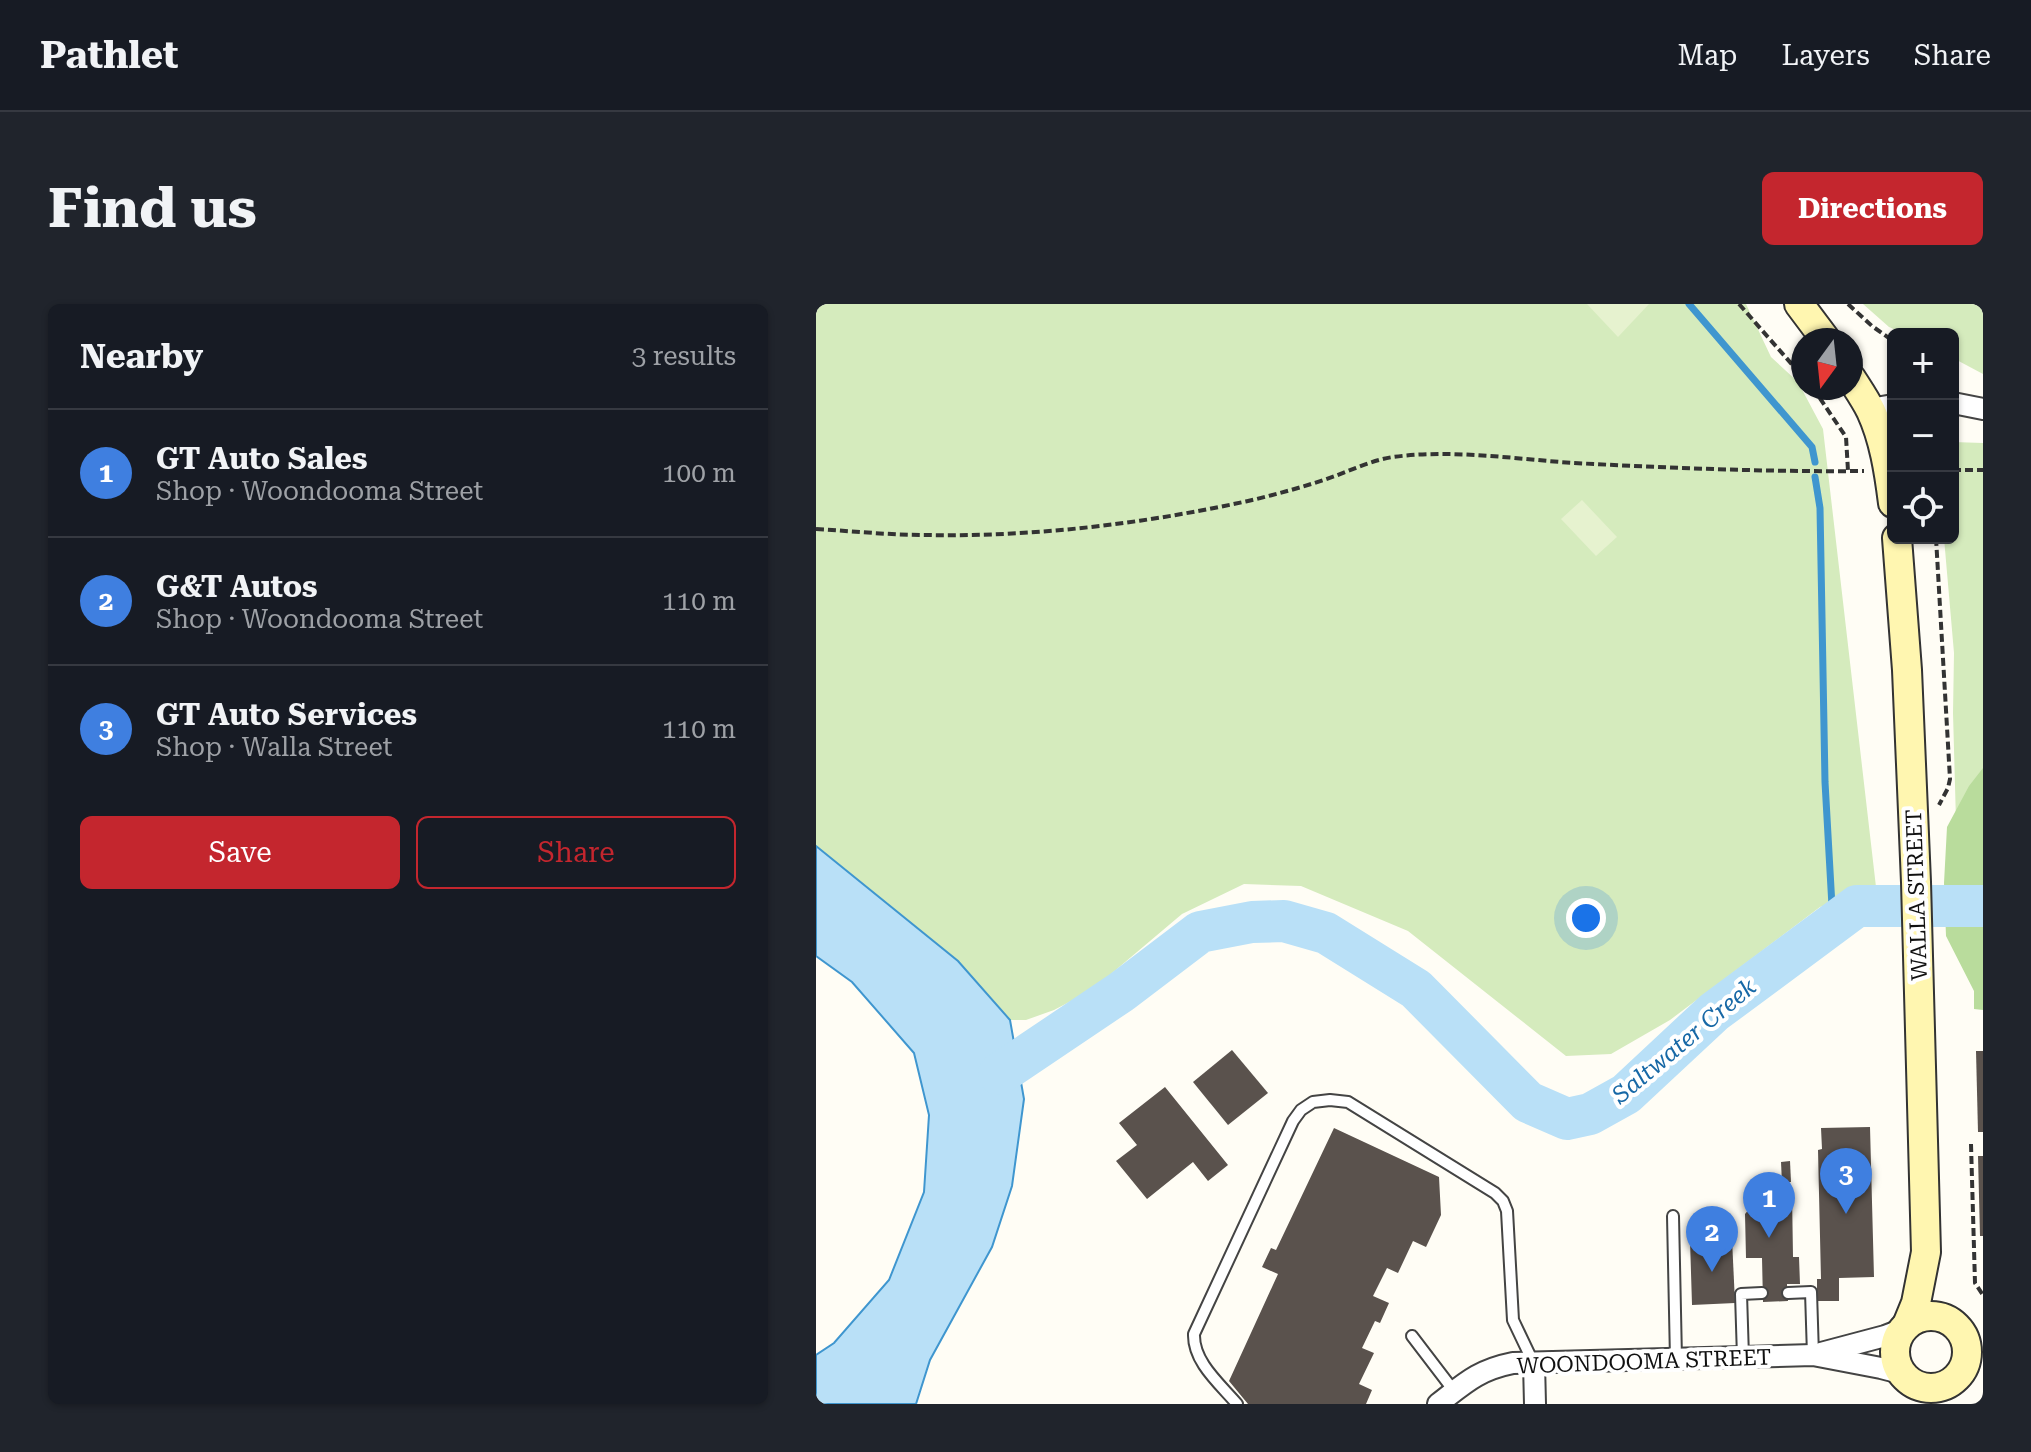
<!DOCTYPE html>
<meta charset="utf-8">
<style>
body{margin:0;font-family:"Roboto Serif",serif;background:#20242c;color:#f1f3f6}
.controls{position:absolute;right:24px;top:24px;display:grid;overflow:hidden;border-radius:12px;box-shadow:0 2px 6px #0004}
.controls button{width:72px;height:72px;display:grid;place-items:center;padding:0;border:0;border-bottom:2px solid #363941;background:#171b24;color:#f1f3f6;font:40px sans-serif}
.compass{position:absolute;left:975px;top:24px;width:72px;height:72px;border-radius:50%;background:#171b24;box-shadow:0 2px 6px #0004;rotate:195deg}
.you{position:absolute;left:770px;top:614px;width:28px;height:28px;margin:-20px;border:6px solid #fff;border-radius:50%;background:#1a73e8;box-shadow:0 0 0 12px #1a73e833}
.badge{display:grid;place-items:center;width:52px;height:52px;border-radius:50%;background:#c4262e;color:#fff;font-size:26px;font-weight:700}
.pin{position:absolute;translate:-50% -66px;filter:drop-shadow(0 2px 4px #0008)}
.pin::after{content:'';position:absolute;top:42px;width:28px;height:24px;background:inherit;clip-path:polygon(0 0,100% 0,50% 100%)}
.list{margin:0;padding:0;list-style:none}
h2{display:flex;justify-content:space-between;align-items:center;height:104px;margin:0;padding:0 32px;font-size:34px}
h2 small{font-size:26px;font-weight:400;color:#9ea1a6}
.list li{display:grid;grid-template-columns:52px 1fr auto;gap:24px;align-items:center;box-sizing:border-box;height:128px;padding:0 32px;border-top:2px solid #363941}
.list b{display:block;font-size:30px;white-space:nowrap}
.list p{margin:0;font-size:26px;white-space:nowrap;color:#9ea1a6}
.list em{font-size:26px;font-style:normal;color:#9ea1a6}
.actions{display:flex;gap:16px;padding:24px 32px}
.actions a{flex:1;padding:18px 0;border:2px solid #c4262e;border-radius:12px;text-align:center;font-size:28px;color:#c4262e}
.actions .main{background:#c4262e;color:#fff}
.icon{flex:none;width:44px;height:44px;fill:none;stroke:currentColor;stroke-width:2;stroke-linecap:round;stroke-linejoin:round}
.map{position:relative;flex:none;width:1167px;height:1100px;overflow:hidden;border-radius:12px}
header{display:flex;align-items:center;gap:48px;box-sizing:border-box;height:112px;padding:0 40px;background:#171b24;border-bottom:2px solid #363941}
header strong{font-size:38px}
nav{display:flex;gap:44px;margin-inline-start:auto;font-size:28px}
.intro{display:flex;align-items:center;justify-content:space-between;box-sizing:border-box;height:192px;padding:0 48px}
h1{margin:0;font-size:56px}
.button{padding:20px 36px;border-radius:12px;background:#c4262e;color:#fff;font-size:28px;font-weight:700}
main{display:flex;gap:48px;padding:0 48px}
aside{flex:1;background:#171b24;border-radius:12px;box-shadow:0 2px 6px #0004}
.map>svg:first-child{display:block}
</style>
<header>
<strong>Pathlet</strong>
<nav><a>Map</a><a>Layers</a><a>Share</a></nav>
</header>
<div class="intro"><h1>Find us</h1><a class="button">Directions</a></div>
<main>
<aside>
<h2>Nearby<small>3 results</small></h2>
<ul class="list">
<li><span class="badge" style="background:#3f7fe0">1</span><div><b>GT Auto Sales</b><p>Shop · Woondooma Street</p></div><em>100 m</em></li>
<li><span class="badge" style="background:#3f7fe0">2</span><div><b>G&amp;T Autos</b><p>Shop · Woondooma Street</p></div><em>110 m</em></li>
<li><span class="badge" style="background:#3f7fe0">3</span><div><b>GT Auto Services</b><p>Shop · Walla Street</p></div><em>110 m</em></li>
</ul>
<div class="actions"><a class="main">Save</a><a>Share</a></div>
</aside>
<div class="map">
<svg width="1167" height="1100" viewBox="0 0 1167 1100">
<rect width="100%" height="100%" fill="#fffdf5"/>
<g fill="#d5ebbd">
<polygon points="0,0 930,0 955,53 982,78 1007,125 1060,583 1004,603 854,716 795,750 750,752 592,627 485,582 428,580 366,610 276,686 238,706 210,716 194,716 142,657 0,542"/>
<polygon points="1047,0 1167,0 1167,70 1137,54 1137,30 1089,30 1073,23"/>
<polygon points="1137,138 1167,139 1167,595 1142,590 1137,409 1138,349 1128,234 1137,234"/>
</g>
<polygon fill="#b9dc9c" points="1167,464 1167,706 1158,705 1158,687 1130,632 1128,579 1131,523 1153,482"/>
<g fill="#e6f2cf">
<polygon points="771,0 833,0 802,33"/>
<polygon points="766,196 801,233 780,252 745,215"/>
</g>
<polygon fill="#b9e0f7" stroke="#3f96cf" stroke-width="2" points="0,542 142,657 194,716 208,795 196,882 176,943 114,1056 100,1100 0,1100 0,1051 18,1039 73,976 108,888 113,811 98,749 36,678 0,652"/>
<g fill="none" stroke-linecap="round" stroke-linejoin="round">
<g stroke="#3f96cf" stroke-width="7">
<polyline points="873,0 996,143 999,158"/>
<polyline points="999,173 1004,204 1009,478 1017,620"/>
<polyline points="1166,602 1167,592"/>
</g>
<polyline stroke="#b9e0f7" stroke-width="42" points="183,770 305,688 384,628 436,618 468,617 510,629 600,685 712,798 751,815 774,810 810,790 898,708 1041,602 1167,602"/>
</g>
<g fill="#5a524d">
<polygon points="416,746 452,789 412,821 377,778"/>
<polygon points="1160,747 1167,747 1167,828 1162,828"/>
<polygon points="349,783 412,861 392,877 377,858 331,895 300,857 321,841 303,819"/>
<polygon points="1054,823 1058,973 1023,974 1023,997 1001,997 1001,975 1005,975 1002,846 1006,845 1005,824"/>
<polygon points="518,824 623,873 625,911 610,943 597,937 582,969 571,964 557,992 573,999 564,1019 559,1017 546,1044 558,1049 543,1080 556,1086 550,1100 432,1100 413,1077 462,970 446,963 455,944 460,946"/>
<polygon points="1162,852 1167,852 1167,932 1164,932"/>
<polygon points="974,857 975,878 966,879 965,858"/>
<polygon points="976,889 977,953 983,953 984,980 971,980 972,997 947,998 946,954 930,954 929,910 940,897 954,897 953,890"/>
<polygon points="916,935 919,999 876,1001 874,937"/>
</g>
<g fill="none" stroke-linecap="round" stroke-linejoin="round">
<g stroke="#444" stroke-width="14">
<g id="lane">
<polyline points="857,912 860,1055"/>
<polyline points="972,989 995,988 997,1051"/>
<polyline points="596,1032 638,1087"/>
<polyline points="927,1053 925,990 946,989"/>
<path d="M421,1100C404,1080 377,1058 378,1030L477,817L485,806L497,798L514,796L532,798L679,889L687,897L691,907L697,1016L717,1058"/>
</g>
</g>
<g stroke="#444" stroke-width="24">
<g id="street">
<polyline points="1137,99 1167,105"/>
<polyline points="1054,105 1077,101"/>
<polyline points="1005,1049 1069,1032 1087,1025"/>
<polyline points="718,1059 719,1100"/>
<path d="M622,1100C649,1079 662,1066 697,1059L997,1051L1065,1064L1088,1070"/>
</g>
</g>
<g stroke="#333" stroke-width="32">
<g id="secondary">
<polyline points="983,0 1010,36"/>
<path d="M1035,74C1042,85 1049,95 1055,107C1068,135 1073,167 1077,199"/>
<polyline points="1081,234 1091,366 1100,578 1110,948 1100,999 1091,1021"/>
<circle cx="1115" cy="1048" r="36"/>
</g>
</g>
<g stroke="#333" stroke-width="4" stroke-dasharray="8 4" stroke-linecap="butt">
<polyline points="923,0 987,73"/>
<polyline points="1032,0 1056,22 1077,37"/>
<polyline points="997,84 1030,133 1032,167"/>
<polyline points="1137,166 1167,166"/>
<path d="M0,225C36,227 72,231 109,231C218,233 326,220 432,197C462,190 491,182 519,172C538,165 557,156 577,153C637,145 698,155 758,159C854,164 951,168 1048,167"/>
<polyline points="1120,234 1134,475 1132,484 1123,501"/>
<polyline points="1155,840 1159,979 1167,991"/>
<polyline points="1165,1097 1165,1100"/>
</g>
<use href="#lane" stroke="#fff" stroke-width="10"/>
<use href="#street" stroke="#fff" stroke-width="20"/>
<use href="#secondary" stroke="#fff6b0" stroke-width="28"/>
</g>
<g text-anchor="middle" stroke-width="8" stroke-linejoin="round" paint-order="stroke">
<g font-size="22" fill="#111" stroke="#fff">
<text transform="translate(1100 591) rotate(-92)" y="8">WALLA STREET</text>
<text transform="translate(828 1057) rotate(-2)" y="8">WOONDOOMA STREET</text>
</g>
<g font-size="24" font-style="italic" fill="#1768a6" stroke="#fff">
<text transform="translate(868 737) rotate(-40)" y="8">Saltwater Creek</text>
</g>
</g>
</svg>
<div class="controls">
<button>+</button>
<button>−</button>
<button><svg class="icon" aria-label="locate" viewBox="0 0 24 24"><circle cx="12" cy="12" r="6"/><path d="M12 2v4M12 18v4M2 12h4M18 12h4"/></svg></button>
</div>
<svg class="compass" viewBox="-18 -18 36 36"><path d="M0-13l5 13h-10z" fill="#e53935"/><path d="M0 13l5-13h-10z" fill="#9ea1a6"/></svg>
<div class="you"></div>
<div class="pin badge" style="left:953px;top:934px;background:#3f7fe0">1</div>
<div class="pin badge" style="left:896px;top:968px;background:#3f7fe0">2</div>
<div class="pin badge" style="left:1030px;top:910px;background:#3f7fe0">3</div>
</div>
</main>
